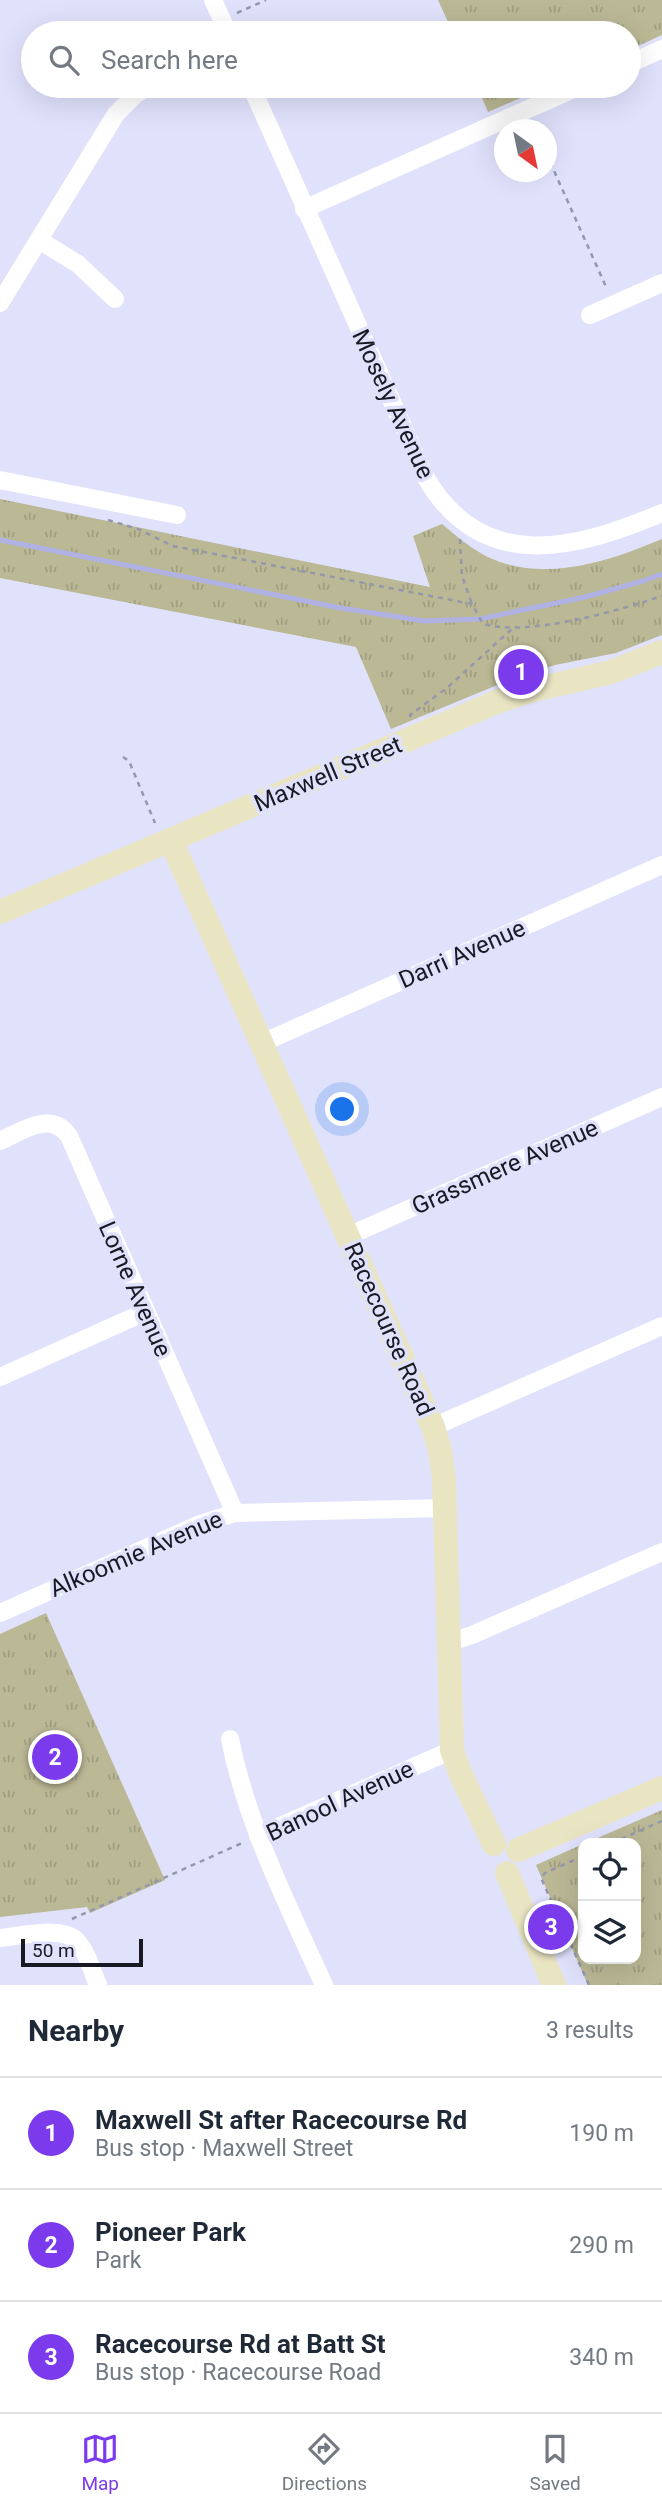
<!DOCTYPE html>
<meta charset="utf-8">
<style>
body{margin:0;font-family:Roboto,sans-serif;background:#f2f2f3;color:#1f2937}
.controls{position:absolute;right:21px;bottom:21px;display:grid;overflow:hidden;border-radius:14px;box-shadow:0 7px 28px #0002}
.controls button{width:63px;height:63px;display:grid;place-items:center;padding:0;border:0;border-bottom:2px solid #e0e1e3;background:#fff;color:#1f2937;font:35px sans-serif}
.compass{position:absolute;left:494px;top:119px;width:63px;height:63px;border-radius:50%;background:#fff;box-shadow:0 7px 28px #0002;rotate:147deg}
.scale{position:absolute;left:21px;bottom:18px;width:122px;box-sizing:border-box;padding-left:7px;border:4px solid #181922;border-top:0;font-size:19px;line-height:24px;white-space:nowrap;color:#181922;-webkit-text-stroke:5px #e0e2fc;paint-order:stroke}
.you{position:absolute;left:343px;top:1110px;width:24px;height:24px;margin:-18px;border:5px solid #fff;border-radius:50%;background:#1a73e8;box-shadow:0 0 0 10px #1a73e833}
.badge{display:grid;place-items:center;width:46px;height:46px;border-radius:50%;background:#7c3aed;color:#fff;font-size:23px;font-weight:700}
.pin{position:absolute;translate:-50% -50%;border:4px solid #fff;box-shadow:0 2px 7px #0006}
.list{margin:0;padding:0;list-style:none}
h2{display:flex;justify-content:space-between;align-items:center;height:91px;margin:0;padding:0 28px;font-size:30px}
h2 small{font-size:23px;font-weight:400;color:#747a83}
.list li{display:grid;grid-template-columns:46px 1fr auto;gap:21px;align-items:center;box-sizing:border-box;height:112px;padding:0 28px;border-top:2px solid #e0e1e3}
.list b{display:block;font-size:26px;white-space:nowrap}
.list p{margin:0;font-size:23px;white-space:nowrap;color:#747a83}
.list em{font-size:23px;font-style:normal;color:#747a83}
.icon{flex:none;width:38px;height:38px;fill:none;stroke:currentColor;stroke-width:2;stroke-linecap:round;stroke-linejoin:round}
.map{position:relative;flex:none;width:662px;height:1985px;overflow:hidden}
.search{position:absolute;background:#fff;box-shadow:0 7px 28px #0002;left:21px;right:21px;top:21px;height:77px;display:flex;align-items:center;gap:18px;box-sizing:border-box;padding:0 24px;border-radius:38px;color:#747a83;font-size:26px}
.sheet{height:427px;background:#fff}
nav{display:flex;justify-content:space-around;align-items:center;box-sizing:border-box;height:98px;border-top:2px solid #e0e1e3;background:#fff;font-size:19px;color:#747a83}
nav a{display:grid;justify-items:center;gap:4px}
nav .on{color:#7c3aed}
.map>svg:first-child{display:block}
</style>
<div class="map">
<svg width="662" height="1985" viewBox="0 0 662 1985">
<defs>
<pattern id="park-tufts" width="24" height="20" patternUnits="userSpaceOnUse" patternTransform="scale(1.75)"><rect width="24" height="20" fill="#bbb896"/><path d="M3 7l-1-3M5 7V3M7 7l1-3M15 17l-1-3M17 17v-4M19 17l1-3" fill="none" stroke="#a09e81"/></pattern>
</defs>
<rect width="100%" height="100%" fill="#e0e2fc"/>
<g fill="url(#park-tufts)">
<polygon points="438,0 662,0 662,35 629,50 629,33 453,33"/>
<polygon points="477,86 549,86 488,112"/>
<path d="M0,499L430,587L413,536L442,524C456,536 473,550 490,558C545,583 610,561 662,539V635L616,653L555,665L514,678L391,729L356,647L0,578Z"/>
<polygon points="46,1613 165,1880 90,1913 87,1907 0,1917 0,1634"/>
<polygon points="662,1810 662,1985 588,1985 536,1865 583,1844 583,1959 636,1959 636,1843 586,1843"/>
</g>
<g fill="none" stroke-linecap="round" stroke-linejoin="round">
<polyline stroke="#afb2e3" stroke-width="5" points="0,540 341,608 424,621 480,619 585,597 643,581 662,574"/>
<g stroke="#9597ab" stroke-width="2.5" stroke-dasharray="5 5" stroke-linecap="butt">
<polyline points="237,13 266,0"/>
<polyline points="546,153 607,289"/>
<path d="M108,520L138,529L173,546L472,604L483,624C527,637 618,611 662,596"/>
<polyline points="460,539 462,576 472,604"/>
<polyline points="411,717 410,715 448,687 513,628"/>
<polyline points="123,757 129,761 155,823"/>
<polyline points="612,1843 662,1821"/>
<polyline points="583,1856 545,1873 541,1878 589,1985"/>
<polyline points="72,1919 242,1843"/>
</g>
<g stroke="#fff" stroke-width="18">
<polyline points="213,0 228,33"/>
<polyline points="629,64 662,49"/>
<path d="M251,86L426,478C483,575 576,549 662,513"/>
<polyline points="304,209 580,86"/>
<polyline points="39,240 78,264 115,299"/>
<polyline points="0,303 116,114 136,94 149,86"/>
<polyline points="590,315 662,283"/>
<polyline points="0,480 177,515"/>
<polyline points="262,1043 662,865"/>
<path d="M0,1141C22,1131 51,1110 69,1136L235,1513"/>
<polyline points="348,1236 662,1097"/>
<polyline points="0,1377 145,1312"/>
<polyline points="433,1427 662,1326"/>
<polyline points="0,1613 200,1524 235,1513 445,1508"/>
<polyline points="448,1643 472,1635 662,1552"/>
<path d="M230,1739C247,1825 288,1905 324,1985"/>
<polyline points="258,1836 452,1750"/>
<path d="M0,1938C19,1936 62,1926 76,1940C87,1951 92,1971 98,1985"/>
</g>
<g stroke="#e9e5c3" stroke-width="24">
<polyline points="171,841 433,1427 440,1450 444,1479 452,1750 461,1775 494,1844"/>
<polyline points="0,912 499,701 533,690 611,672 662,652"/>
<polyline points="518,1850 662,1788"/>
<polyline points="507,1873 554,1985"/>
</g>
</g>
<g text-anchor="middle" stroke-width="7" stroke-linejoin="round" paint-order="stroke">
<g font-size="24" fill="#181922" stroke="#e0e2fc">
<text transform="translate(393 404) rotate(65)" y="8">Mosely Avenue</text>
<text transform="translate(328 774) rotate(-23)" y="8">Maxwell Street</text>
<text transform="translate(462 954) rotate(-24)" y="8">Darri Avenue</text>
<text transform="translate(505 1167) rotate(-24)" y="8">Grassmere Avenue</text>
<text transform="translate(135 1289) rotate(66)" y="8">Lorne Avenue</text>
<text transform="translate(389 1329) rotate(66)" y="8">Racecourse Road</text>
<text transform="translate(136 1554) rotate(-23)" y="8">Alkoomie Avenue</text>
<text transform="translate(340 1801) rotate(-25)" y="8">Banool Avenue</text>
</g>
</g>
</svg>
<div class="controls">
<button><svg class="icon" aria-label="locate" viewBox="0 0 24 24"><circle cx="12" cy="12" r="6"/><path d="M12 2v4M12 18v4M2 12h4M18 12h4"/></svg></button>
<button><svg class="icon" aria-label="layers" viewBox="0 0 24 24"><path d="M12 4l9 5-9 5-9-5zM3 14l9 5 9-5"/></svg></button>
</div>
<svg class="compass" viewBox="-18 -18 36 36"><path d="M0-13l5 13h-10z" fill="#e53935"/><path d="M0 13l5-13h-10z" fill="#747a83"/></svg>
<div class="scale">50 m</div>
<div class="you"></div>
<div class="pin badge" style="left:521px;top:672px">1</div>
<div class="pin badge" style="left:55px;top:1757px">2</div>
<div class="pin badge" style="left:551px;top:1927px">3</div>
<div class="search"><svg class="icon" aria-label="search" viewBox="0 0 24 24"><circle cx="10" cy="10" r="6"/><path d="M15 15l6 6"/></svg>Search here</div>
</div>
<section class="sheet">
<h2>Nearby<small>3 results</small></h2>
<ul class="list">
<li><span class="badge">1</span><div><b>Maxwell St after Racecourse Rd</b><p>Bus stop · Maxwell Street</p></div><em>190 m</em></li>
<li><span class="badge">2</span><div><b>Pioneer Park</b><p>Park</p></div><em>290 m</em></li>
<li><span class="badge">3</span><div><b>Racecourse Rd at Batt St</b><p>Bus stop · Racecourse Road</p></div><em>340 m</em></li>
</ul>
</section>
<nav>
<a class="on"><svg class="icon" aria-label="map" viewBox="0 0 24 24"><path d="M3 6l6-2 6 2 6-2v14l-6 2-6-2-6 2zM9 4v14M15 6v14"/></svg>Map</a>
<a><svg class="icon" aria-label="directions" viewBox="0 0 24 24"><path d="M12 3l9 9-9 9-9-9zM9 14v-3h6M13 9l2 2-2 2"/></svg>Directions</a>
<a><svg class="icon" aria-label="saved" viewBox="0 0 24 24"><path d="M7 4h10v16l-5-4-5 4z"/></svg>Saved</a>
</nav>
